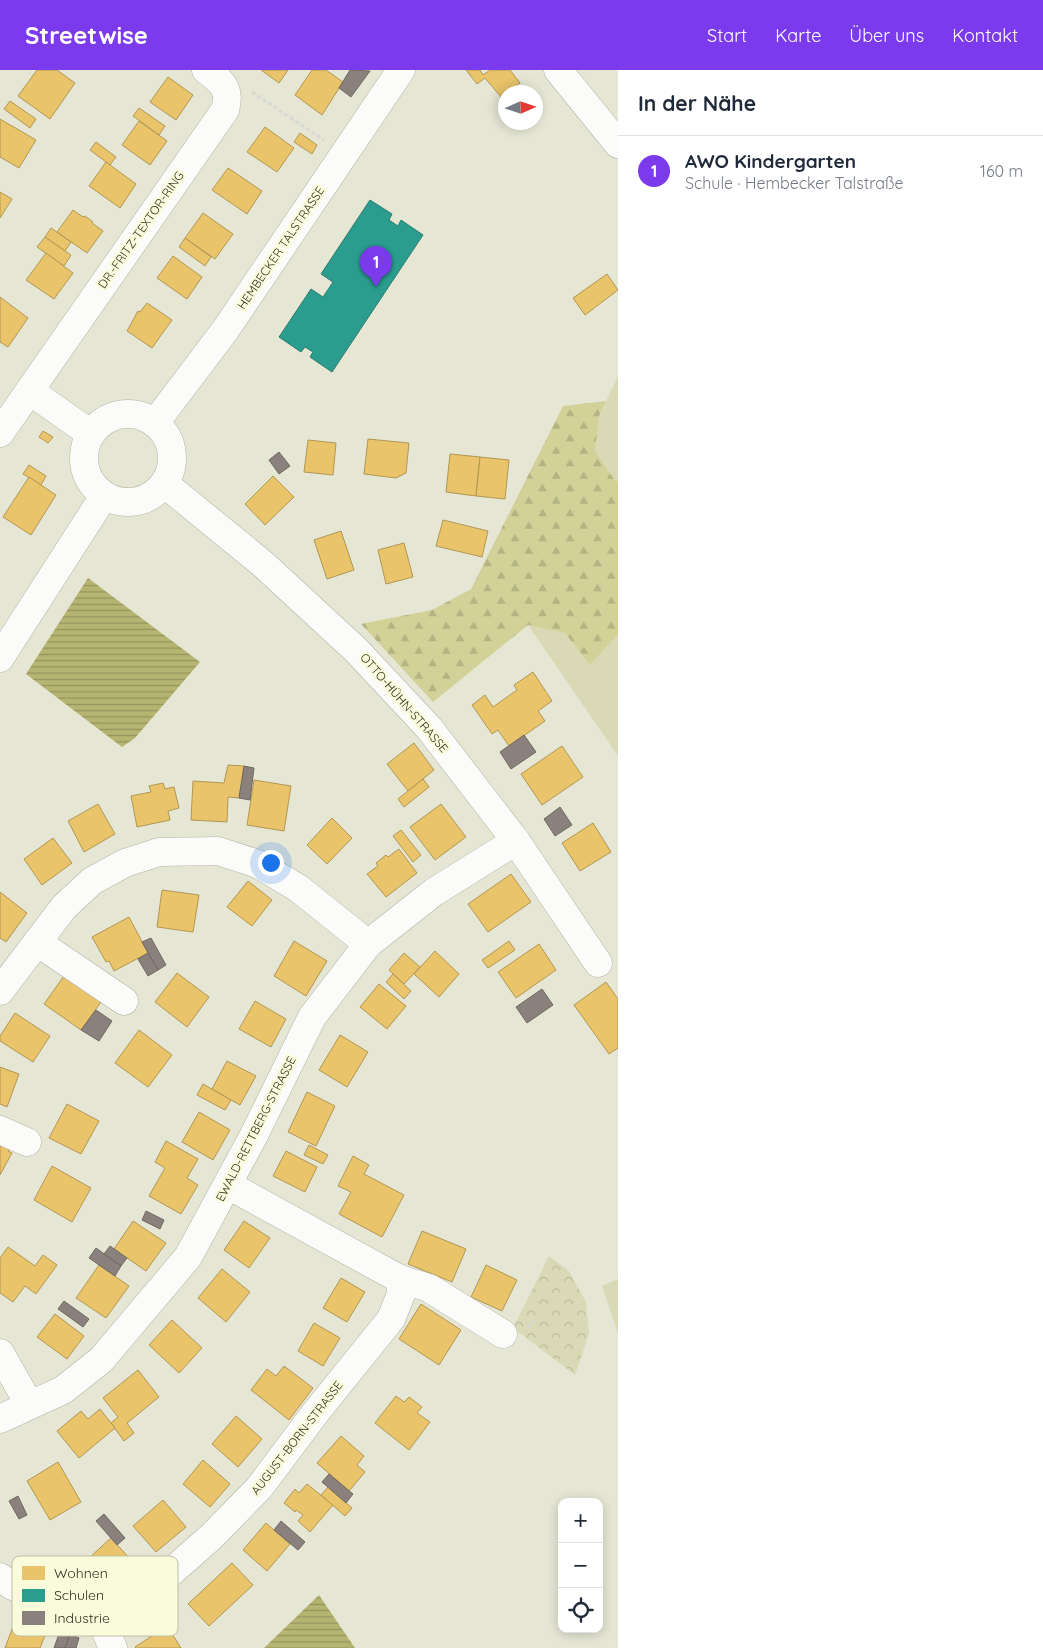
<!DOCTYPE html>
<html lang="de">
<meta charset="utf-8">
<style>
body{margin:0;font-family:Quicksand,sans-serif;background:#f6f6f7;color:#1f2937}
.controls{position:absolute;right:15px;bottom:15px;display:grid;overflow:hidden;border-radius:10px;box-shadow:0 2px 12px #0003}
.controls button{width:45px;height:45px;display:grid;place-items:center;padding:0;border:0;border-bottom:1px solid #e0e1e3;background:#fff;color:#1f2937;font:25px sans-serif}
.compass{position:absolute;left:498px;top:15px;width:45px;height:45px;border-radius:50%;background:#fff;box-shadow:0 2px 12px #0003;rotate:87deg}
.you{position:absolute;left:270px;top:792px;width:18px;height:18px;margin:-12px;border:4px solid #fff;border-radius:50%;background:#1a73e8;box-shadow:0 0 0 8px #1a73e833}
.badge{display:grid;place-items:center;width:32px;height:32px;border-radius:50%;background:#7c3aed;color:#fff;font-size:16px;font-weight:700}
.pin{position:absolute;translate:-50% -41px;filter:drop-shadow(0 1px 2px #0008)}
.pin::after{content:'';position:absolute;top:26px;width:18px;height:15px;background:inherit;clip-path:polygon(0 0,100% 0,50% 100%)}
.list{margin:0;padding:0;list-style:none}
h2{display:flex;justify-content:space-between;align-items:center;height:65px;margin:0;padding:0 20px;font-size:21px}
h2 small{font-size:16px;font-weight:400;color:#747a83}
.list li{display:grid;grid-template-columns:32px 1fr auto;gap:15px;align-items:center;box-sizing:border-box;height:70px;padding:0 20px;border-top:1px solid #e0e1e3}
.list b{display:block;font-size:19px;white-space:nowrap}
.list p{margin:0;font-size:16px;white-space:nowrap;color:#747a83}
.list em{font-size:16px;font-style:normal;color:#747a83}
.icon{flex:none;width:28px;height:28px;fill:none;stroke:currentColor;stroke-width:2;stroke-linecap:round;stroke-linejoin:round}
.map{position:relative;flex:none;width:618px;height:1578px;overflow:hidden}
header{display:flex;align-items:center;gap:30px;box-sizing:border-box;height:70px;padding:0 25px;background:#7c3aed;color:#fff}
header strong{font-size:24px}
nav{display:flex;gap:28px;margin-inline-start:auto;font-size:18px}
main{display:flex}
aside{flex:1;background:#fff}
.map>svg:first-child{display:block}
</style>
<header>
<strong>Streetwise</strong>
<nav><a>Start</a><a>Karte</a><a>Über uns</a><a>Kontakt</a></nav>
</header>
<main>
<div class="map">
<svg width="618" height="1578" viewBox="0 0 618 1578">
<defs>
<pattern id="forest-firs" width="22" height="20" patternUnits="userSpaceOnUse" patternTransform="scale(1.25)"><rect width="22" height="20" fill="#d1d198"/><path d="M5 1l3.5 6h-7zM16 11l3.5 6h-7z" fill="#b4b483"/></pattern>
<pattern id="park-crowns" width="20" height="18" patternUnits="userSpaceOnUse" patternTransform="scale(1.25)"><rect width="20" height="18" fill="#d9dab5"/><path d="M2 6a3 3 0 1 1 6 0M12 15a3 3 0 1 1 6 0" fill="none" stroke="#bbbb9b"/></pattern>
<pattern id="water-rules" width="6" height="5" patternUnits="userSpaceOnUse" patternTransform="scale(1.25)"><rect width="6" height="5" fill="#b5b571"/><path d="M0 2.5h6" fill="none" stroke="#94945c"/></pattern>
</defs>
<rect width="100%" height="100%" fill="#e6e6d5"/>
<g fill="#d9dab5">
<polygon points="618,306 618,412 614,409 595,381 599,346"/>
<polygon points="528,555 565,563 590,595 618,564 618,686"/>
<polygon points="618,1209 618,1263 602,1216"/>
</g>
<polygon fill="url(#forest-firs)" points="606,331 599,346 595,381 614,409 618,412 618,564 590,595 565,563 528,555 433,632 361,554 432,540 471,519 563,336"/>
<polygon fill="url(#park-crowns)" points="549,1186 569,1201 586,1232 589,1264 575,1305 513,1258"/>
<g fill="url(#water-rules)">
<polygon points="88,508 200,592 135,668 122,677 26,604"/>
<polygon points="319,1525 355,1578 264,1578"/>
</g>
<g fill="#e9c46a" stroke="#b19754">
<polygon points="37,0 57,0 75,13 50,49 18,26"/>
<polygon points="261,0 288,0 279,13"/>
<polygon points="312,0 326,0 343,12 322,45 295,25"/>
<polygon points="466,0 480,0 483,5 490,0 510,0 520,13 509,22 506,22 506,25 502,28 485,8 477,14"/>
<polygon points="168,7 193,25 176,50 150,32"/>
<polygon points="10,31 36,49 30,58 4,39"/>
<polygon points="139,38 165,56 159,65 133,46"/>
<polygon points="0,49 36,70 19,98 0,87"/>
<polygon points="139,51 167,71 150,95 122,75"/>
<polygon points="265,57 294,78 277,102 247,82"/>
<polygon points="300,63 317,75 312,84 294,72"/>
<polygon points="96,72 116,87 110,95 90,80"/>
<polygon points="106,92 136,114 120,138 89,116"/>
<polygon points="228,98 262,121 247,144 212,120"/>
<polygon points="0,122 12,129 0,148"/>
<polygon points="73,140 83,147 85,146 93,152 92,153 103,161 87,183 57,162"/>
<polygon points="203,143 233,164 215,189 185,168"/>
<polygon points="51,158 71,172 65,181 45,167"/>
<polygon points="45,167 71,185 64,196 37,177"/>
<polygon points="185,168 211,187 205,196 179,177"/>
<polygon points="46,183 73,203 54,229 26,210"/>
<polygon points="173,186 202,207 187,229 157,208"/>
<polygon points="607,204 618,220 585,245 573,228"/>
<polygon points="0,227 28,248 8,277 0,272"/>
<polygon points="147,233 172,250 152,278 127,261 138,241 140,242"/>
<polygon points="43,361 53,367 48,373 39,367"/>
<polygon points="368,369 409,373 406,403 396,408 364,404"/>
<polygon points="308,370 336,373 333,405 304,402"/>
<polygon points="450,384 480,387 476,426 446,422"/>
<polygon points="480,387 509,390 505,429 476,426"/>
<polygon points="29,395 46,406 41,415 23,404"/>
<polygon points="273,406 294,427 265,455 245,434"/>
<polygon points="29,407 56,425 31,465 3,447"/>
<polygon points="443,450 488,461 482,487 436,476"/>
<polygon points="341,461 354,500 327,509 314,470"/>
<polygon points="404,473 413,507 386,514 378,480"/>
<polygon points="533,602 552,631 538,641 545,651 509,676 498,660 492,664 472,635 485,625 493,637 517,620 514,615"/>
<polygon points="414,673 434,700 408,721 387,694"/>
<polygon points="562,676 583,707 542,735 521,704"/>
<polygon points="228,695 244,696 239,728 228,727 227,752 191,750 193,711 224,713"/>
<polygon points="423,709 429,717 404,737 398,729"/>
<polygon points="254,710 291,716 284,761 247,755"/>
<polygon points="163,713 165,719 174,717 179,738 168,741 170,750 137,757 131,726 151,722 149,716"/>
<polygon points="98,734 115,764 84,782 68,751"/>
<polygon points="441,734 466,767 435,790 410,757"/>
<polygon points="332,748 352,768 327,794 307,775"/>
<polygon points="593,753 611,782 580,801 562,773"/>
<polygon points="401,760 421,785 413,792 393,766"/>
<polygon points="53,768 72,793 42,815 24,789"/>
<polygon points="399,779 417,803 386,827 367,804 378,796 376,793 386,785 388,787"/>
<polygon points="511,804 531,832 488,862 468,834"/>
<polygon points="248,811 272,830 252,856 227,837"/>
<polygon points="162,820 199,825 193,862 157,857"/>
<polygon points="0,822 27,843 6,872 0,868"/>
<polygon points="129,847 148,883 114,901 109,891 106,892 92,867"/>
<polygon points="294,871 327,891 306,926 274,906"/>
<polygon points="509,871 515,880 488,898 482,890"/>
<polygon points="539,874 556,900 516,928 498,902"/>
<polygon points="435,881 459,904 439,927 414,904"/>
<polygon points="404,883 420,897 404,914 389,900"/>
<polygon points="177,903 209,927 187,957 155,932"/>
<polygon points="393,904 411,921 404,929 386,912"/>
<polygon points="64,906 101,932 81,960 44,934"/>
<polygon points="606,912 618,929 618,978 609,984 574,935"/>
<polygon points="379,914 406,936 387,959 360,937"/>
<polygon points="255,931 286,949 271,977 239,959"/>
<polygon points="15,943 50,966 33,992 0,971 0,966"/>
<polygon points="139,960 172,985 148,1017 115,993"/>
<polygon points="340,965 368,982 347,1017 319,1000"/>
<polygon points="227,991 256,1006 240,1035 212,1019"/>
<polygon points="0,997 19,1004 7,1037 0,1034"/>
<polygon points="203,1014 231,1030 225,1040 197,1025"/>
<polygon points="307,1022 335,1036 316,1076 288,1062"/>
<polygon points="67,1034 99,1051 81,1084 49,1068"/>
<polygon points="199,1042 230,1060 213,1090 182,1072"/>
<polygon points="166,1071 198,1089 187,1108 198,1115 181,1144 149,1126 165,1098 155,1092"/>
<polygon points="0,1073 10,1078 8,1081 12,1083 0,1105"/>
<polygon points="309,1075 328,1085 323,1094 304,1085"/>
<polygon points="286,1081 317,1097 305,1122 273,1106"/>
<polygon points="353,1086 369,1095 364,1104 404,1125 382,1167 339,1144 351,1122 338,1116"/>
<polygon points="52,1096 91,1118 72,1152 34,1130"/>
<polygon points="133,1151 166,1173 146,1201 114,1179"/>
<polygon points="244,1151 270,1168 249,1198 224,1180"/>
<polygon points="422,1161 466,1179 452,1212 408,1194"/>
<polygon points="8,1177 35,1196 43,1185 57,1195 36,1224 25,1216 13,1232 0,1223 0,1188"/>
<polygon points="99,1195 129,1216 106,1248 76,1228"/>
<polygon points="486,1195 517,1210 502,1241 471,1227"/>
<polygon points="222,1199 250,1222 226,1252 198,1228"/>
<polygon points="341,1208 365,1222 347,1252 323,1238"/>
<polygon points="421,1234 461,1260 439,1295 399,1269"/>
<polygon points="55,1244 84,1266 67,1289 37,1267"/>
<polygon points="172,1250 202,1278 179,1303 149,1275"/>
<polygon points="314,1253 340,1268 323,1296 298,1281"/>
<polygon points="284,1296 313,1318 289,1350 251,1320 267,1299 276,1306"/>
<polygon points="138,1300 159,1327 127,1353 134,1363 124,1371 111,1353 118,1347 103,1328"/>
<polygon points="396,1326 404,1332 409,1327 422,1337 417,1343 430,1352 409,1380 375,1353"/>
<polygon points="100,1339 115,1358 79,1388 57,1361 81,1341 88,1349"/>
<polygon points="236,1346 262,1369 238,1397 212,1374"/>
<polygon points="341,1366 364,1386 357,1395 365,1402 349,1421 317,1393"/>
<polygon points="203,1390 230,1414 210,1437 183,1414"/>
<polygon points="58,1392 81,1432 50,1450 27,1411"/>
<polygon points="307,1414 333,1435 310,1462 298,1451 303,1445 296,1440 295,1442 284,1433 295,1419 299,1423"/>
<polygon points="328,1417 352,1438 345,1446 321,1425"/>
<polygon points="163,1430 186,1457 156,1482 133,1456"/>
<polygon points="266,1453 290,1474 267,1501 243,1480"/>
<polygon points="111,1468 133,1492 113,1511 90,1487"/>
<polygon points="232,1493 253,1515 209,1556 188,1534"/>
<polygon points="17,1546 48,1558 40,1578 5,1578"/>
<polygon points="167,1556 181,1578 136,1578 135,1577"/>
</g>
<polygon fill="#2a9d8f" stroke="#2c7c6e" points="370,130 392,144 389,150 398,156 401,150 423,165 332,302 310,287 313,282 305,277 301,282 279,267 311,219 323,227 333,212 321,204"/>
<g fill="#8a817c" stroke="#6f6861">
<polygon points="350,0 370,1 351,27 339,18"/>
<polygon points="279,382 290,396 279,404 269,390"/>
<polygon points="524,665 536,682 511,699 500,682"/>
<polygon points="244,696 254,698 250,730 239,728"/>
<polygon points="560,737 572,755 555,766 544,749"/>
<polygon points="151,868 166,895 158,900 142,872"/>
<polygon points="148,883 158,900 148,906 138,889"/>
<polygon points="542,919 553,935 527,953 516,937"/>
<polygon points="96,940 112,951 99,971 81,960"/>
<polygon points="146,1141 164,1150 160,1159 142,1150"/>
<polygon points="110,1176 127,1188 121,1196 104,1184"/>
<polygon points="96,1178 121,1196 115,1206 89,1188"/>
<polygon points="64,1231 89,1249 83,1257 58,1239"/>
<polygon points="329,1404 353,1424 346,1433 322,1412"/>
<polygon points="18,1426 27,1445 19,1449 9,1431"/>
<polygon points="104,1444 125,1468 117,1475 96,1451"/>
<polygon points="281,1451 305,1472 298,1480 274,1460"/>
<polygon points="60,1561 70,1564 65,1578 54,1578"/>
<polygon points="70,1564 79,1568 76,1578 65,1578"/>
</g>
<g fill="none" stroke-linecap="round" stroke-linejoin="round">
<g stroke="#b3b3a5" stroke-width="29">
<g id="minor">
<polyline points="30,321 91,364"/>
<circle cx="128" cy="388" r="44"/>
<polyline points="155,353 226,259 401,0"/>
<path d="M0,363L225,40C231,18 222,12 206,0"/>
<polyline points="165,414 264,495 356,580 429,658 516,771 598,893"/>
<polyline points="0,588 104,426"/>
<polyline points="37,872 124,931"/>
<polyline points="0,921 64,837 92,811 125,793 159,782 218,781 258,794 298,818 368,874"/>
<polyline points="0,1060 27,1072"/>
<polyline points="228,1115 385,1201 400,1209 429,1218 503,1264"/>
<polyline points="0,1283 29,1334"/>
<polyline points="0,1349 63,1320 101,1290 188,1187 253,1067 312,947 368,874 434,822 516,771"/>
<polyline points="0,1507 11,1515 50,1533 76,1541 107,1536 153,1518 212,1466 259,1418 316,1342 391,1249 401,1224 400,1209"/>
<polyline points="96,1538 113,1578"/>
</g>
</g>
<g stroke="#b3b3a5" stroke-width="29">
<polyline id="major" points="558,0 618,74"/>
</g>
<g stroke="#d8d8d2" stroke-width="3" stroke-dasharray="4 2.5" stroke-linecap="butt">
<polyline points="252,22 324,70"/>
<polyline points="528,1258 534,1251"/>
</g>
<use href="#minor" stroke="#fbfbf9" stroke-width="28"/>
<use href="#major" stroke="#fbfbf9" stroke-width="28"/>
</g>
<g text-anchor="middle" stroke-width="5" stroke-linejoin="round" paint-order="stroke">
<g font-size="12" fill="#2f2f22" stroke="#fafbda">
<text transform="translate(141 160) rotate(-55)" y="4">DR.-FRITZ-TEXTOR-RING</text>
<text transform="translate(281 178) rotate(-56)" y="4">HEMBECKER TALSTRASSE</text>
<text transform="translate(404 633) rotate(49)" y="4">OTTO-HÜHN-STRASSE</text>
<text transform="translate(256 1059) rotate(-63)" y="4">EWALD-RETTBERG-STRASSE</text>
<text transform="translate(297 1368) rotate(-52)" y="4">AUGUST-BORN-STRASSE</text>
</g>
</g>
<rect x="12" y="1486" width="166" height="80" rx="8" fill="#fafbda" stroke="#bdbea3" stroke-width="1"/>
<rect x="22" y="1496" width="23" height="14" fill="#e9c46a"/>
<rect x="22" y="1519" width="23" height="13" fill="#2a9d8f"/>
<rect x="22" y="1541" width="23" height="14" fill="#8a817c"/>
<g font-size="14" fill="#2f2f22">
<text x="54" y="1508">Wohnen</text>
<text x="54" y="1530">Schulen</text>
<text x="54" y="1553">Industrie</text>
</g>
</svg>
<div class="controls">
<button>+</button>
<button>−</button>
<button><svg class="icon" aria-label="locate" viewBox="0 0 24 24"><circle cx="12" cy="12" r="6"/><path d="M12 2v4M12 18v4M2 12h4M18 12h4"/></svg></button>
</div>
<svg class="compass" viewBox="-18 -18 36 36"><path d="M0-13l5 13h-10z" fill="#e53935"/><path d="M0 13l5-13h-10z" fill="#747a83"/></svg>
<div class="you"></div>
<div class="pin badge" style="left:376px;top:217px">1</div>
</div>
<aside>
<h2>In der Nähe<small></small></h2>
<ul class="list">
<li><span class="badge">1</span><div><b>AWO Kindergarten</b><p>Schule · Hembecker Talstraße</p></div><em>160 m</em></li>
</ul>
</aside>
</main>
